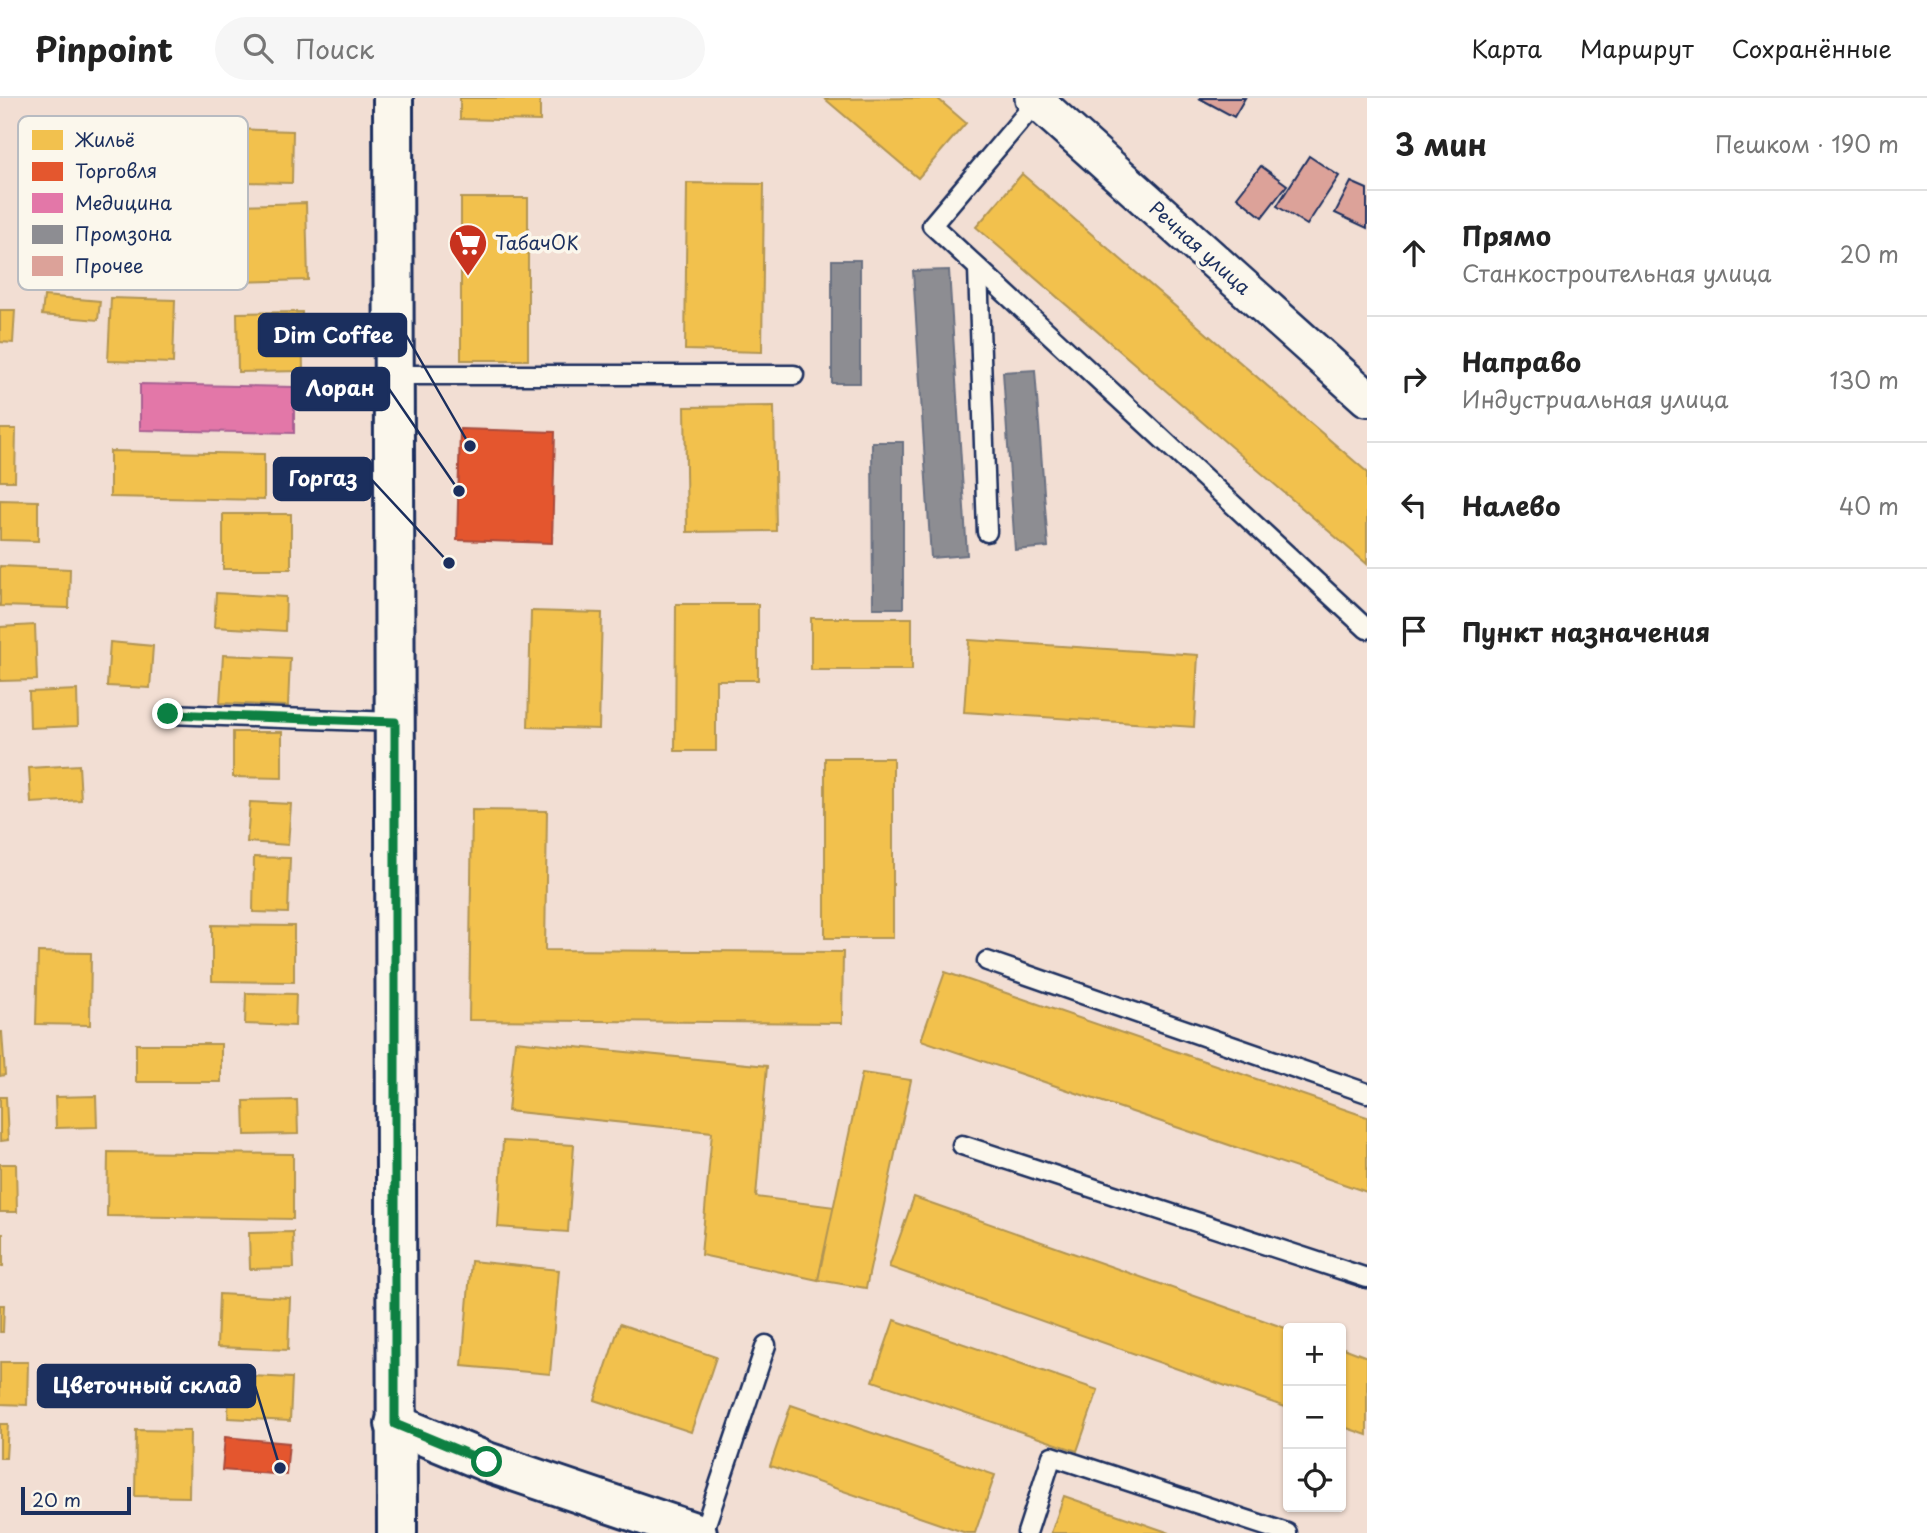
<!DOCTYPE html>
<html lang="ru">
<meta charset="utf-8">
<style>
body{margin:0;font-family:"Playpen Sans",sans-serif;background:#f6f6f6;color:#222}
.controls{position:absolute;right:21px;bottom:21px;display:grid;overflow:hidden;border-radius:7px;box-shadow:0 2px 5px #0004}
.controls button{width:63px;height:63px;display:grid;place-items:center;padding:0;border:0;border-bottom:2px solid #e0e0e0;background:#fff;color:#222;font:35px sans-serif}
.scale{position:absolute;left:21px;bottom:18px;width:110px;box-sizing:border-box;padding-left:7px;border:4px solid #1b2f5e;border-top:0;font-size:19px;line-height:24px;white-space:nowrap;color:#1b2f5e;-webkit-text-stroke:5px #fbf7ec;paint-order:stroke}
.stop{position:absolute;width:21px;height:21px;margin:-16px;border:5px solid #0b8043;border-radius:50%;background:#fff}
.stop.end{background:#0b8043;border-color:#fff;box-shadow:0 2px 7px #0008}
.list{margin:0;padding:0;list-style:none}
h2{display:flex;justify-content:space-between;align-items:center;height:91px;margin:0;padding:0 28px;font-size:30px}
h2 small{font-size:23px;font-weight:400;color:#767676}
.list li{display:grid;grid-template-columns:46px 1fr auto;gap:21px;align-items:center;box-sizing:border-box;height:126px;padding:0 28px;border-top:2px solid #e0e0e0}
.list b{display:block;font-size:26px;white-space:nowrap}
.list p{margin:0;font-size:23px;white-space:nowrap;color:#767676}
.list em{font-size:23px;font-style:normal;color:#767676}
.icon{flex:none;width:38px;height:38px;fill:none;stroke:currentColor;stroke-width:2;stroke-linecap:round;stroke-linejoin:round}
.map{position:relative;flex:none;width:1367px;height:1435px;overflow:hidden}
header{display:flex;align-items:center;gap:42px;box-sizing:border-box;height:98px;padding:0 35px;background:#fff;border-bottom:2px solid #e0e0e0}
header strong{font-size:33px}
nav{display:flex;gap:38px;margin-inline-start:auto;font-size:24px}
.search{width:490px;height:63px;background:#f6f6f6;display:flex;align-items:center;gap:18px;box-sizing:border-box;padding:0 24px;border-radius:38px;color:#767676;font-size:26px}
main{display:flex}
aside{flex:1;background:#fff}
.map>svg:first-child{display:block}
</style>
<header>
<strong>Pinpoint</strong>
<div class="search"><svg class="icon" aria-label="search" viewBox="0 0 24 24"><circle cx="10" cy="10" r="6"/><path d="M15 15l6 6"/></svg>Поиск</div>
<nav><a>Карта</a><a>Маршрут</a><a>Сохранённые</a></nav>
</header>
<main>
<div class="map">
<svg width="1367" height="1435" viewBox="0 0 1367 1435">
<rect width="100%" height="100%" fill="#f2ded3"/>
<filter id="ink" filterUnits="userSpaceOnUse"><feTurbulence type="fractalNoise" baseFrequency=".0143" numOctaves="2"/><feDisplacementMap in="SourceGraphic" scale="14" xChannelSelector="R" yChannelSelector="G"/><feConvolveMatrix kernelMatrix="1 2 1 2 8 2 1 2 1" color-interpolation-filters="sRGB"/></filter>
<g filter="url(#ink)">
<g fill="#f2c14e" stroke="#b29553" stroke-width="2">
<polygon points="460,0 540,0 540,23 460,21"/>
<polygon points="937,0 966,25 918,80 825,1"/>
<polygon points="204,30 293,33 292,85 202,83"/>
<polygon points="1022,76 1367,374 1367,466 976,129"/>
<polygon points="687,85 764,86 762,254 685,252"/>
<rect x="461" y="100" width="67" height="162"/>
<polygon points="306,105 308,182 200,185 198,108"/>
<polygon points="44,198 100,203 98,222 42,217"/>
<polygon points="111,200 175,202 173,265 108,263"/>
<polygon points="0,212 15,212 13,245 0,244"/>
<polygon points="302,214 303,273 238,274 237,215"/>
<polygon points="774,308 776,433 687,434 685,309"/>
<polygon points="0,331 16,331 15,383 0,383"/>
<polygon points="110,353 264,356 264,402 110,399"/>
<polygon points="0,402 38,403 38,443 0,442"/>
<rect x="223" y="416" width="68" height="55"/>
<polygon points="0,468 70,471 69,510 0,508"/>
<polygon points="216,495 286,499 285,533 214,529"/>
<polygon points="676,506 758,506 758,582 716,582 716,653 675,653"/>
<polygon points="531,513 602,515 599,631 528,629"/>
<rect x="811" y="520" width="101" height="52"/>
<polygon points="35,527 37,582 0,583 0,529"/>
<polygon points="969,542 1198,557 1194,629 964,614"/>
<polygon points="110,544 153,548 150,590 107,588"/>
<polygon points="223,557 290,560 288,608 220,605"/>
<polygon points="77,592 78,628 30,630 29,594"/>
<polygon points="233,634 282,634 282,680 233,679"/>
<rect x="825" y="660" width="68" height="180"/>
<polygon points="79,667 81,702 31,705 29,670"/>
<polygon points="250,704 291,706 288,747 247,744"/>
<polygon points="472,712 547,713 545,852 843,854 842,925 469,922"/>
<polygon points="254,759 290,760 288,815 253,814"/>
<polygon points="212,827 294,828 294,884 212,883"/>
<polygon points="38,854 91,855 90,927 36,926"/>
<polygon points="945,874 1367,1019 1367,1094 921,942"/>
<polygon points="246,895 296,896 295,928 245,926"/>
<polygon points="0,934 2,934 5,977 0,978"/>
<polygon points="515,943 767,968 756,1099 835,1109 818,1182 701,1157 712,1034 508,1013"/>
<rect x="136" y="946" width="85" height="38"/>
<polygon points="862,975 911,982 866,1190 818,1182"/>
<polygon points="96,998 97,1029 56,1030 55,999"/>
<polygon points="0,999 6,999 8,1042 0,1043"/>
<polygon points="297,1002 298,1036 245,1037 244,1003"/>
<polygon points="503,1043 574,1047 568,1134 498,1129"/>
<polygon points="108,1054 293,1056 293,1121 107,1118"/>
<polygon points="0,1066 16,1066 17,1114 0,1114"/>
<polygon points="914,1099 1288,1231 1288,1310 889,1169"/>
<polygon points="293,1134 294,1170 250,1171 249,1135"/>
<rect x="0" y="1136" width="3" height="32"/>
<polygon points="471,1163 559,1172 550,1276 462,1268"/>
<polygon points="219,1196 290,1200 288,1252 217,1249"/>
<polygon points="0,1207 4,1207 3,1234 0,1234"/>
<polygon points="894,1222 1098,1292 1077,1353 873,1283"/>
<polygon points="620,1226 716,1259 691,1334 595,1302"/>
<polygon points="1341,1249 1367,1259 1367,1337 1341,1328"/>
<polygon points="0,1264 28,1264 27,1307 0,1306"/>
<polygon points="229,1277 292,1280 290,1323 228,1320"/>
<polygon points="791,1307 995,1377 975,1435 966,1435 770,1368"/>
<polygon points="0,1326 8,1326 6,1360 0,1360"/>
<polygon points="136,1332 190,1333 189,1399 135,1398"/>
<polygon points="1064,1398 1170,1435 1051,1435"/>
</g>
<g fill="#e4572e" stroke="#a84b3c" stroke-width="2">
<polygon points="460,331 555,334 552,445 457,442"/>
<polygon points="225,1339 289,1345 286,1377 222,1372"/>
</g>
<polygon fill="#e377a8" stroke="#a76192" stroke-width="2" points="140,286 294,289 294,335 140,332"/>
<g fill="#8d8d92" stroke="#6b7182" stroke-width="2">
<rect x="832" y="162" width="28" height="123"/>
<polygon points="949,172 967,457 931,460 913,173"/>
<polygon points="1035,272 1048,449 1015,452 1003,274"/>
<polygon points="872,344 903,344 903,510 873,510"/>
</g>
<g fill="#dca299" stroke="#1b2f5e" stroke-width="2">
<polygon points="1199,0 1245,0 1234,19"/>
<polygon points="1309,58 1339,78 1307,127 1277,108"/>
<polygon points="1261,68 1287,87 1262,119 1237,99"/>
<polygon points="1351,84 1367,91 1367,130 1335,115"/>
</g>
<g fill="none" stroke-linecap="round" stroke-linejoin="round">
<g stroke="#1b2f5e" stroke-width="23">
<g id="service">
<polyline points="1037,3 932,127 1367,531"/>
<polyline points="978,170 987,434"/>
<polyline points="394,277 794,277"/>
<polyline points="168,616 395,624"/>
<polyline points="987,863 1367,995"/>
<polyline points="962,1047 1367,1180"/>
<polyline points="703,1435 766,1247"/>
<polyline points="1027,1435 1052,1358 1287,1435"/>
</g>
</g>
<g stroke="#1b2f5e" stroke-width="40">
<polyline id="minor" points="1033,0 1367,300"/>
</g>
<g stroke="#1b2f5e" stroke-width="44">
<polyline id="tertiary" points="395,1326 487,1364 697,1435"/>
</g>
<g stroke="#1b2f5e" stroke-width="44">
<polyline id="secondary" points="393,0 397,1435"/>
</g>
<use href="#service" stroke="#fbf7ec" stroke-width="18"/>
<use href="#minor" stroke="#fbf7ec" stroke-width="35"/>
<use href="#tertiary" stroke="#fbf7ec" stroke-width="38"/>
<use href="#secondary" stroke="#fbf7ec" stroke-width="38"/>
</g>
</g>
<g fill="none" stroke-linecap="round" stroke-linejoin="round" filter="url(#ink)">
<polyline stroke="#0b8043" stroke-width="9" points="168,616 395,624 395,1326 487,1364"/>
</g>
<defs>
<g id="supermarket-pin" transform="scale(2.0125)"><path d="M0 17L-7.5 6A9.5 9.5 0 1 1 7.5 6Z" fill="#c8321e" stroke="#fbf7ec"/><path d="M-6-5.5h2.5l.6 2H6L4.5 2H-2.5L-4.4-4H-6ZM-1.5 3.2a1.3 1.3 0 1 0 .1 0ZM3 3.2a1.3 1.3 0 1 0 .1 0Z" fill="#fff"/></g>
</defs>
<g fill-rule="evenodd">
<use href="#supermarket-pin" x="468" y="145"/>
</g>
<g text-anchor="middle" stroke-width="7" stroke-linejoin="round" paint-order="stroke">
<g font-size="19" fill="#1b2f5e" stroke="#fbf7ec" text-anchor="start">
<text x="495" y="152">ТабачОК</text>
</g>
<g font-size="19" fill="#1b2f5e" stroke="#fbf7ec">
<text transform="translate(1200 150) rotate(42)" y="7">Речная улица</text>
</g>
</g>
<rect x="18" y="18" width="230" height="174" rx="10" fill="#fbf7ec" stroke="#b8bbc1" stroke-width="2"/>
<rect x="32" y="32" width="31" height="20" fill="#f2c14e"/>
<rect x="32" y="64" width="31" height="19" fill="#e4572e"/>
<rect x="32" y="95" width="31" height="20" fill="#e377a8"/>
<rect x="32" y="127" width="31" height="19" fill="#8d8d92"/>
<rect x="32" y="158" width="31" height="20" fill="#dca299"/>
<g font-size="19" fill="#1b2f5e">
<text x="75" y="49">Жильё</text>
<text x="75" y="80">Торговля</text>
<text x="75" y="112">Медицина</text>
<text x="75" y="143">Промзона</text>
<text x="75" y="175">Прочее</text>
</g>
<path fill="none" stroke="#1b2f5e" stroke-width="2.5" d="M470 348L406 237M459 393L389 291M449 465L371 381M280 1370L255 1288"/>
<g fill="#1b2f5e" stroke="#fbf7ec" stroke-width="2.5">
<circle cx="470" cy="348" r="7"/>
<circle cx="459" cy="393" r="7"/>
<circle cx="449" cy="465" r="7"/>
<circle cx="280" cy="1370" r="7"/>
</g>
<g fill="#1b2f5e" stroke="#1b2f5e" stroke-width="2.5">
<rect x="259" y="216" width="147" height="42" rx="7"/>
<rect x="292" y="270" width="97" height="42" rx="7"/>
<rect x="274" y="360" width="97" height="42" rx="7"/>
<rect x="38" y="1267" width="217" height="42" rx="7"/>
</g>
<g font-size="21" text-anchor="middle" font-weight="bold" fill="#fff">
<text x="333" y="245">Dim Coffee</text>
<text x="340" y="298">Лоран</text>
<text x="323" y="388">Горгаз</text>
<text x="147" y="1295">Цветочный склад</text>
</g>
</svg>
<div class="controls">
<button>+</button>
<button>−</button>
<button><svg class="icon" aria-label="locate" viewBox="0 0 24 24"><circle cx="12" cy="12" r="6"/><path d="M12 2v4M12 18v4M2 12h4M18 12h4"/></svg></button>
</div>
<div class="scale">20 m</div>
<div class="stop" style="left:487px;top:1364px"></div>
<div class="stop end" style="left:168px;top:616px"></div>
</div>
<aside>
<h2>3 мин<small>Пешком · 190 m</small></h2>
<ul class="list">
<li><svg class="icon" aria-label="ahead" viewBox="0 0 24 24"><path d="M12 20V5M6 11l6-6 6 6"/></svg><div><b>Прямо</b><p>Станкостроительная улица</p></div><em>20 m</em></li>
<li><svg class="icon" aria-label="right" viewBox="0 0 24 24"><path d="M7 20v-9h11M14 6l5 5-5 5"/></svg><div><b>Направо</b><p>Индустриальная улица</p></div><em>130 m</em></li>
<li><svg class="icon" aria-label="left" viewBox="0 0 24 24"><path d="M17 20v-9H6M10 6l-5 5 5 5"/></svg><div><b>Налево</b></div><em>40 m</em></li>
<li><svg class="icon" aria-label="arrive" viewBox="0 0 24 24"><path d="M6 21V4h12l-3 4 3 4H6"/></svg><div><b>Пункт назначения</b></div></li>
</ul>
</aside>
</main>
